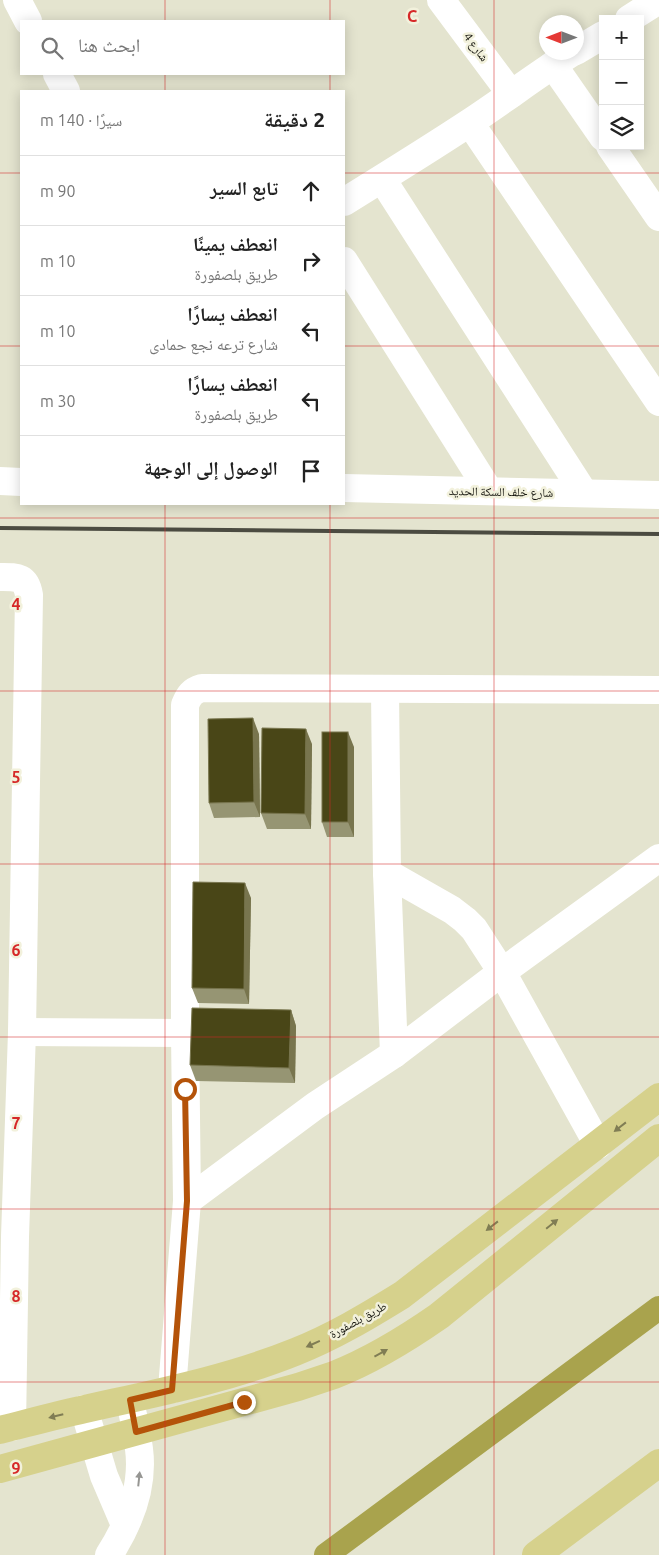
<!DOCTYPE html>
<html lang="ar">
<meta charset="utf-8">
<style>
body{margin:0;font-family:Ubuntu,"Noto Naskh Arabic",sans-serif;background:#f6f6f6;color:#222;direction:rtl}
.controls{position:absolute;right:15px;top:15px;display:grid;overflow:hidden;border-radius:0px;box-shadow:0 2px 12px #0003}
.controls button{width:45px;height:45px;display:grid;place-items:center;padding:0;border:0;border-bottom:1px solid #e0e0e0;background:#fff;color:#222;font:25px sans-serif}
.compass{position:absolute;left:539px;top:15px;width:45px;height:45px;border-radius:50%;background:#fff;box-shadow:0 2px 12px #0003;rotate:270deg}
.stop{position:absolute;width:15px;height:15px;margin:-11px;border:4px solid #b45309;border-radius:50%;background:#fff}
.stop.end{background:#b45309;border-color:#fff;box-shadow:0 1px 5px #0008}
.list{margin:0;padding:0;list-style:none}
h2{display:flex;justify-content:space-between;align-items:center;height:65px;margin:0;padding:0 20px;font-size:21px}
h2 small{font-size:16px;font-weight:400;color:#767676}
.list li{display:grid;grid-template-columns:32px 1fr auto;gap:15px;align-items:center;box-sizing:border-box;height:70px;padding:0 20px;border-top:1px solid #e0e0e0}
.list b{display:block;font-size:19px;white-space:nowrap}
.list p{margin:0;font-size:16px;white-space:nowrap;color:#767676}
.list em{font-size:16px;font-style:normal;color:#767676}
.icon{flex:none;width:28px;height:28px;fill:none;stroke:currentColor;stroke-width:2;stroke-linecap:round;stroke-linejoin:round}
.map{position:relative;flex:none;width:659px;height:1555px;overflow:hidden;direction:ltr}
.search{position:absolute;background:#fff;box-shadow:0 2px 12px #0003;left:20px;top:20px;width:325px;height:55px;display:flex;align-items:center;gap:12px;box-sizing:border-box;padding:0 18px;border-radius:0px;color:#767676;font-size:19px}
.panel{position:absolute;background:#fff;box-shadow:0 2px 12px #0003;left:20px;top:90px;width:325px;height:415px;border-radius:0px;direction:rtl}
.map>svg:first-child{display:block}
</style>
<div class="map">
<svg width="659" height="1555" viewBox="0 0 659 1555">
<rect width="100%" height="100%" fill="#e4e4cf"/>
<g fill="none" stroke-linecap="round" stroke-linejoin="round">
<polyline stroke="#a9a34d" stroke-width="24" points="326,1555 659,1308"/>
<g stroke="#fff" stroke-width="28">
<polyline points="17,0 28,21"/>
<polyline points="441,0 511,94"/>
<polyline points="629,19 659,0"/>
<polyline points="576,51 603,35"/>
<polyline points="553,65 603,137"/>
<polyline points="57,74 66,91"/>
<polyline points="470,123 659,402"/>
<polyline points="610,146 659,217"/>
<polyline points="382,179 584,493"/>
<path d="M344,202C386,176 428,150 469,123C504,100 538,74 573,52"/>
<polyline points="344,261 489,491"/>
<polyline points="0,481 21,482"/>
<polyline points="344,488 659,495"/>
<path d="M0,577C17,577 26,576 29,595L22,1032L15,1237L12,1427"/>
<polyline points="385,690 387,873 394,1054"/>
<polyline points="387,873 452,910 465,920 474,929 502,972 598,1145"/>
<polyline points="22,1032 185,1033"/>
<polyline points="187,1201 315,1106 394,1054 502,972 659,858"/>
<path d="M172,1389L187,1201L185,1033V705C189,695 192,691 202,688L659,690"/>
<polyline points="84,1409 104,1476 125,1525"/>
<path d="M109,1555C129,1524 144,1487 139,1449C137,1433 133,1416 130,1400"/>
</g>
<g stroke="#d6d18c" stroke-width="28">
<path d="M0,1430C28,1423 57,1415 85,1409C156,1393 228,1379 295,1352C333,1337 368,1316 402,1295L659,1097"/>
<path d="M0,1469L298,1387C310,1383 322,1379 334,1375C372,1360 406,1339 439,1316L659,1138"/>
<polyline points="536,1555 659,1463"/>
</g>
<polyline stroke="#4b4b41" stroke-width="4" points="0,528 659,534"/>
</g>
<g fill="#969573">
<polygon points="259,734 260,817 214,818 209,803"/>
<polygon points="312,744 311,829 267,829 261,813"/>
<polygon points="354,747 354,837 327,837 322,822"/>
<polygon points="251,898 249,1004 198,1003 192,988"/>
<polygon points="291,1010 296,1026 295,1083 196,1081 190,1065"/>
</g>
<g fill="#78754e">
<polygon points="253,718 259,734 260,817 254,802"/>
<polygon points="306,729 312,744 311,829 305,814"/>
<polygon points="348,732 354,747 354,837 348,822"/>
<polygon points="245,883 251,898 249,1004 244,989"/>
<polygon points="291,1010 296,1026 295,1083 289,1068"/>
</g>
<g fill="#494617" stroke="#78754e">
<polygon points="253,718 254,802 209,803 208,719"/>
<polygon points="262,728 306,729 305,814 261,813"/>
<rect x="322" y="732" width="26" height="90"/>
<polygon points="193,882 245,883 244,989 192,988"/>
<polygon points="192,1008 291,1010 289,1068 190,1065"/>
</g>
<defs><path id="oneway-solid" d="M-6-.8H1V-3.2L6.5 0L1 3.2V.8H-6Z" transform="scale(1.25)"/></defs>
<g fill="#807d54">
<use href="#oneway-solid" transform="translate(620 1127) rotate(142)"/>
<use href="#oneway-solid" transform="translate(552 1224) rotate(-39)"/>
<use href="#oneway-solid" transform="translate(492 1226) rotate(142)"/>
<use href="#oneway-solid" transform="translate(313 1344) rotate(156)"/>
<use href="#oneway-solid" transform="translate(381 1353) rotate(-29)"/>
<use href="#oneway-solid" transform="translate(56 1416) rotate(166)"/>
</g>
<use fill="#969693" href="#oneway-solid" transform="translate(139 1479) rotate(-84)"/>
<g fill="none" stroke-linecap="round" stroke-linejoin="round">
<polyline stroke="#b45309" stroke-width="6" points="185,1089 187,1201 172,1390 130,1400 136,1432 244,1402"/>
</g>
<path fill="none" stroke="#d62828" stroke-width="1" stroke-opacity="0.55" d="M165,0V21M330,0V21M494,0V1555M165,74V91M330,74V91M0,173H21M344,173H659M0,346H21M344,346H659M165,504V1555M330,504V1555M0,518H659M0,691H659M0,864H659M0,1037H659M0,1209H659M0,1382H659"/>
<g text-anchor="middle" stroke-width="5" stroke-linejoin="round" paint-order="stroke">
<g font-size="12" fill="#16160f" stroke="#f2f1dc">
<text transform="translate(476 47) rotate(53)" y="4">شارع 4</text>
<text transform="translate(501 492) rotate(1)" y="4">شارع خلف السكة الحديد</text>
<text transform="translate(358 1320) rotate(-29)" y="4">طريق بلصفورة</text>
</g>
</g>
<g font-size="16" text-anchor="middle" font-weight="bold" fill="#d62828" stroke="#f2f1dc" stroke-width="5" stroke-linejoin="round" paint-order="stroke">
<text x="412" y="22">C</text>
<text x="16" y="610">4</text>
<text x="16" y="783">5</text>
<text x="16" y="956">6</text>
<text x="16" y="1129">7</text>
<text x="16" y="1302">8</text>
<text x="16" y="1474">9</text>
</g>
</svg>
<div class="controls">
<button>+</button>
<button>−</button>
<button><svg class="icon" aria-label="layers" viewBox="0 0 24 24"><path d="M12 4l9 5-9 5-9-5zM3 14l9 5 9-5"/></svg></button>
</div>
<svg class="compass" viewBox="-18 -18 36 36"><path d="M0-13l5 13h-10z" fill="#e53935"/><path d="M0 13l5-13h-10z" fill="#767676"/></svg>
<div class="stop" style="left:185px;top:1089px"></div>
<div class="stop end" style="left:244px;top:1402px"></div>
<div class="search"><svg class="icon" aria-label="search" viewBox="0 0 24 24"><circle cx="10" cy="10" r="6"/><path d="M15 15l6 6"/></svg>ابحث هنا</div>
<section class="panel">
<h2>2 دقيقة<small>سيرًا · 140 m</small></h2>
<ul class="list">
<li><svg class="icon" aria-label="ahead" viewBox="0 0 24 24"><path d="M12 20V5M6 11l6-6 6 6"/></svg><div><b>تابع السير</b></div><em>90 m</em></li>
<li><svg class="icon" aria-label="right" viewBox="0 0 24 24"><path d="M7 20v-9h11M14 6l5 5-5 5"/></svg><div><b>انعطف يمينًا</b><p>طريق بلصفورة</p></div><em>10 m</em></li>
<li><svg class="icon" aria-label="left" viewBox="0 0 24 24"><path d="M17 20v-9H6M10 6l-5 5 5 5"/></svg><div><b>انعطف يسارًا</b><p>شارع ترعه نجع حمادى</p></div><em>10 m</em></li>
<li><svg class="icon" aria-label="left" viewBox="0 0 24 24"><path d="M17 20v-9H6M10 6l-5 5 5 5"/></svg><div><b>انعطف يسارًا</b><p>طريق بلصفورة</p></div><em>30 m</em></li>
<li><svg class="icon" aria-label="arrive" viewBox="0 0 24 24"><path d="M6 21V4h12l-3 4 3 4H6"/></svg><div><b>الوصول إلى الوجهة</b></div></li>
</ul>
</section>
</div>
